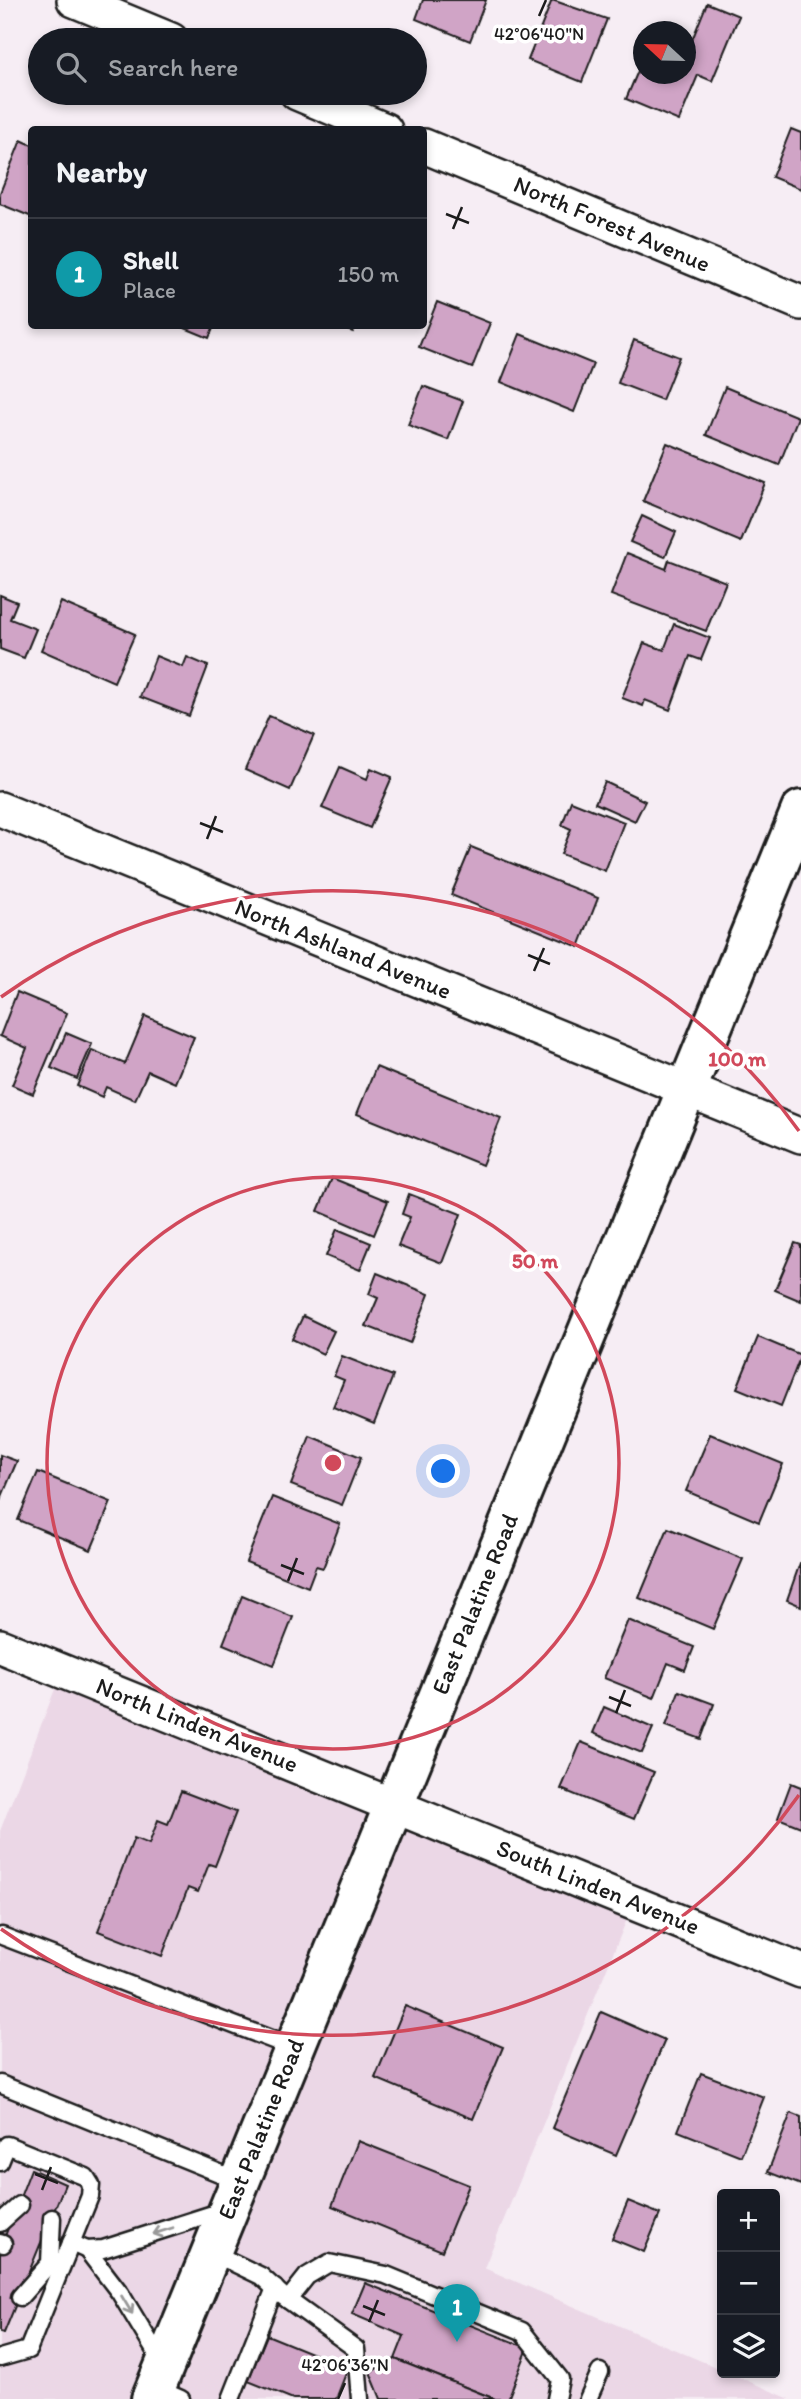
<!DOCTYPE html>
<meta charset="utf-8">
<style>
body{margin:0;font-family:Itim,sans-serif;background:#242831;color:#f1f3f6}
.controls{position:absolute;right:21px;bottom:21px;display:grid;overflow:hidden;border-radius:7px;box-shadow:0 4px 10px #0003}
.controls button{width:63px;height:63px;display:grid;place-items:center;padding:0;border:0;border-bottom:2px solid #363941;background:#171b24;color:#f1f3f6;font:35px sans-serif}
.compass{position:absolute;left:633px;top:21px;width:63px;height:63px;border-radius:50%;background:#171b24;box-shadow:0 4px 10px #0003;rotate:292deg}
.you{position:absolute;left:444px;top:1472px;width:24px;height:24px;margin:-18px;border:5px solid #fff;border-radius:50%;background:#1a73e8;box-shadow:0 0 0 10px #1a73e833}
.badge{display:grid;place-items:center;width:46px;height:46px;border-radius:50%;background:#d1495b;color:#fff;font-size:23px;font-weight:700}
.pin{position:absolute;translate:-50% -58px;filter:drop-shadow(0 2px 4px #0008)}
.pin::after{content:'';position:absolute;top:37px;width:24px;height:21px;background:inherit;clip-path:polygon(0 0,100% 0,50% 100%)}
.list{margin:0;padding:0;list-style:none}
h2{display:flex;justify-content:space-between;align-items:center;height:91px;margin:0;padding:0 28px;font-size:30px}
h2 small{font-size:23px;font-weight:400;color:#9ea1a6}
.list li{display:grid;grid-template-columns:46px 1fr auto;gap:21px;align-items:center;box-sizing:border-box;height:112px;padding:0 28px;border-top:2px solid #363941}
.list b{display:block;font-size:26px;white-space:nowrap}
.list p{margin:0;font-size:23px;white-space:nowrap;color:#9ea1a6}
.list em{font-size:23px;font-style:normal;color:#9ea1a6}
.icon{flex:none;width:38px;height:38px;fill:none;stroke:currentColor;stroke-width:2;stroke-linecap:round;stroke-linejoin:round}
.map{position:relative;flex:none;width:801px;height:2399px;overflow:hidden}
.search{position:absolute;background:#171b24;box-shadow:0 4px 10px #0003;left:28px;top:28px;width:399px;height:77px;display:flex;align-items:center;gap:18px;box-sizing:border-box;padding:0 24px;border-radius:38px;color:#9ea1a6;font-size:26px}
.panel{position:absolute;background:#171b24;box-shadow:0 4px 10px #0003;left:28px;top:126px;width:399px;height:203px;border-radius:7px}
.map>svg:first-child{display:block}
</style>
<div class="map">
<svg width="801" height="2399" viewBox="0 0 801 2399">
<rect width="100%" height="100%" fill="#f6edf4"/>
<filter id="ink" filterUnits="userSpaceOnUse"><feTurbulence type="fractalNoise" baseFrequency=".0143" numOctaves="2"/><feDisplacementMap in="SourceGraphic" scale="14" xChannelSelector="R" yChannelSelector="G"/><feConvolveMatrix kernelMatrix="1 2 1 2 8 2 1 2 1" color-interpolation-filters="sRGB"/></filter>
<g filter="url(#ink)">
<polygon fill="#ebd7e6" points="62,1671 634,1902 484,2268 790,2399 0,2399 0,1831"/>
<g fill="#d0a4c6" stroke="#1c1c1c" stroke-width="2">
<polygon points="423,0 486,0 470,41 416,19"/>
<polygon points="552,0 607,19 582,82 528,60"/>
<polygon points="707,3 739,16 712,81 698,75 679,121 626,99 644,57 644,74 686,74 686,55"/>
<polygon points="791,129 801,133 801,189 772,177"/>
<polygon points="21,140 32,145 32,217 0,204 0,193"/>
<polygon points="437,302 490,323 472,368 419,347"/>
<polygon points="180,326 214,326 209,338"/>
<polygon points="337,326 356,326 353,332"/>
<polygon points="520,334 593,364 574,412 501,382"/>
<polygon points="634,340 679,357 662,400 618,383"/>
<polygon points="423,386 463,401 448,440 408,425"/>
<polygon points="725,387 798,417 779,465 706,435"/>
<polygon points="667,443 765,483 741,542 643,501"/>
<polygon points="642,516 676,532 665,557 630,542"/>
<polygon points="627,553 666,569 669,560 726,582 706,631 611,595"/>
<polygon points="0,595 17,602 10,619 36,629 24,658 0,649"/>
<polygon points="61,602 135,634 114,682 41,650"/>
<polygon points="674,624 710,638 701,660 690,656 670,710 645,700 643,706 622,698 644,643 664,650"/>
<polygon points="156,656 183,667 187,657 208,666 189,716 140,697"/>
<polygon points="269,716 314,735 290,790 245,770"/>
<polygon points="340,767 367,779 371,768 392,777 370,828 322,808"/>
<polygon points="605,782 645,801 635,821 595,803"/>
<polygon points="571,801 624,822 605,871 561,854 571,829 562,825"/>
<polygon points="471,847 598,898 579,947 451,895"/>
<polygon points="17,992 67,1013 33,1094 12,1085 27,1048 0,1036"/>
<polygon points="145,1016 194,1037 175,1083 148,1071 135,1100 106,1087 102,1097 77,1086 92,1050 125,1064"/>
<polygon points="66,1033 92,1044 77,1079 51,1068"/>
<polygon points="376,1067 501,1118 482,1165 357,1114"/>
<polygon points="332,1178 388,1201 374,1235 318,1211"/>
<polygon points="409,1194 461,1214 442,1263 398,1246 410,1217 402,1214"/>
<polygon points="337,1229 371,1243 360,1270 326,1256"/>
<polygon points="795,1243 801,1245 801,1301 775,1290"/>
<polygon points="377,1273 429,1294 410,1343 366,1326 378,1298 369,1294"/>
<polygon points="303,1316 334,1331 323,1354 292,1339"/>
<polygon points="758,1337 801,1355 781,1406 737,1388"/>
<polygon points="342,1356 393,1376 374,1424 333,1407 344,1380 334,1376"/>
<polygon points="710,1434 783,1464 759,1522 686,1491"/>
<polygon points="310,1436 361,1457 342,1505 291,1485"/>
<polygon points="0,1455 17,1461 0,1501"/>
<polygon points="38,1472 111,1502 91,1550 18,1520"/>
<polygon points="272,1497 340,1524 323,1568 316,1566 308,1587 246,1562"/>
<polygon points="668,1528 743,1559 713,1629 639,1598"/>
<polygon points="800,1563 801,1563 801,1606 787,1600"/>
<polygon points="242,1596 293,1617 274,1665 223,1644"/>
<polygon points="628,1620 694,1647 685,1670 668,1663 654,1698 604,1678"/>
<polygon points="679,1691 714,1704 701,1739 666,1726"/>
<polygon points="604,1707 653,1728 642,1753 593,1733"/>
<polygon points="581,1742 654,1772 634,1819 561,1789"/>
<polygon points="791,1783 801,1787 801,1827 778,1818"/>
<polygon points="181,1791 236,1812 215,1866 209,1864 198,1892 188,1888 162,1956 98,1931 134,1838 149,1844 158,1820 168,1824"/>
<polygon points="405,2006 503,2047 473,2119 375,2078"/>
<polygon points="601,2012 665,2040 616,2155 552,2128"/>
<polygon points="701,2073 764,2097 741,2156 678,2131"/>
<polygon points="791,2113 801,2117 801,2185 768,2172"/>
<polygon points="358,2141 469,2185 442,2251 332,2206"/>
<polygon points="31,2169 65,2184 4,2333 0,2332 0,2249"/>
<polygon points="628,2201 660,2214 644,2252 612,2239"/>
<polygon points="365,2283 528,2348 508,2399 495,2399 395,2359 404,2336 352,2314"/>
<polygon points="267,2335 348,2368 336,2399 293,2399 248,2381"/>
<polygon points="395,2359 495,2399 381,2399 370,2372"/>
</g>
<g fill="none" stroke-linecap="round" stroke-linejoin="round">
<g stroke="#1c1c1c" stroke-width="21">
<g id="service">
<polyline points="2,1936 294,2048"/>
<polyline points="0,2084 239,2181"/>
<polyline points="0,2162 7,2145 86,2177 91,2185 90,2196 28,2350 0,2358"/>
<polyline points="0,2223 20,2205"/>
<polyline points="0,2243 3,2244"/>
<polyline points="71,2243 87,2250 103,2249 222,2211"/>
<polyline points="87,2250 120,2293 163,2364"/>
<polyline points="211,2252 261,2276 284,2297 356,2349 360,2399"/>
<polyline points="20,2297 50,2263 52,2218"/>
<polyline points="288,2300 307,2276 329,2263 386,2275 522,2331 560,2379 556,2399"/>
<polyline points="156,2388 181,2399"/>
<polyline points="231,2399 275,2288"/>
<polyline points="588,2399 600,2372"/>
</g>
</g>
<g stroke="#1c1c1c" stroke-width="38">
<g id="minor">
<polyline points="74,0 171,40"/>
<polyline points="297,93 385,130"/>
<polyline points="424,146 801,303"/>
<polyline points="0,809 801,1136"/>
<polyline points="0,1646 801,1971"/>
</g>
</g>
<g stroke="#1c1c1c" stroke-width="44">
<polyline id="primary" points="151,2399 801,810"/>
</g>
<use href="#service" stroke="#fff" stroke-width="16"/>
<use href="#minor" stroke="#fff" stroke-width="33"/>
<use href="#primary" stroke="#fff" stroke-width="38"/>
</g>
<defs><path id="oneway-shaft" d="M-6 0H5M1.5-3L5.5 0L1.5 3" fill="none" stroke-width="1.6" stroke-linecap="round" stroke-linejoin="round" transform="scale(1.75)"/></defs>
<g stroke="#999">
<use href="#oneway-shaft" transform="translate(163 2231) rotate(162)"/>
<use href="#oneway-shaft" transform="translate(127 2305) rotate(59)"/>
</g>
</g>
<path fill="none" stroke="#1c1c1c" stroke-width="2.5" d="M539,16L546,0M446,214L469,223M453,229L462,207M200,823L223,832M207,839L216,816M528,955L550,964M534,971L544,948M281,1565L304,1574M288,1581L297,1558M609,1697L631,1706M616,1713L625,1690M35,2174L58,2183M42,2190L51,2167M363,2306L385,2315M369,2322L378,2300M338,2399L345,2383"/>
<g fill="none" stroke="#d1495b" stroke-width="3.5">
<circle cx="333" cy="1463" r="286"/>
<path d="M799 1795A572 572 0 0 1 1 1929M1 997A572 572 0 0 1 799 1131"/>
</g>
<g text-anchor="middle" stroke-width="7" stroke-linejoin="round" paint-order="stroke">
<g font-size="24" fill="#1c1c1c" stroke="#fff">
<text transform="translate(612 224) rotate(23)" y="8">North Forest Avenue</text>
<text transform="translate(343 949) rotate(22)" y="8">North Ashland Avenue</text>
<text transform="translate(475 1604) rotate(-68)" y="8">East Palatine Road</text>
<text transform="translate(197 1725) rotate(22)" y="8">North Linden Avenue</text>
<text transform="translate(598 1887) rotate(22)" y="8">South Linden Avenue</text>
<text transform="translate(261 2129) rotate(-68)" y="8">East Palatine Road</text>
</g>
</g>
<g font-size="18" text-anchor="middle" fill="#1c1c1c" stroke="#fff" stroke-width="7" stroke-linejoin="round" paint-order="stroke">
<text x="539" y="40">42°06'40"N</text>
<text x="345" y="2371">42°06'36"N</text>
</g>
<circle cx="333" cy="1463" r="10" fill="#d1495b" stroke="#fff" stroke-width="3.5"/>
<g font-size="21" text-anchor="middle" font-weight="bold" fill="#d1495b" stroke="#fff" stroke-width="7" stroke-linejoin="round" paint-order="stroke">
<text x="737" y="1066">100 m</text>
<text x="535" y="1268">50 m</text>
</g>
</svg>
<div class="controls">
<button>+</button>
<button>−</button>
<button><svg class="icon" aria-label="layers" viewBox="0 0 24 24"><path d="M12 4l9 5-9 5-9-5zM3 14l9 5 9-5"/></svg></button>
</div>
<svg class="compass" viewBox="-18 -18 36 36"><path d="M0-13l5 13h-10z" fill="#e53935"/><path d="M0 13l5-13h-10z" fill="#9ea1a6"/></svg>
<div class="you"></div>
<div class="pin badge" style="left:457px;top:2342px;background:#0f9aa8">1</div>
<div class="search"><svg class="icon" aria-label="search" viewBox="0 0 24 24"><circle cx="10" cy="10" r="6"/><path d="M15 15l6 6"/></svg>Search here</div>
<section class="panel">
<h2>Nearby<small></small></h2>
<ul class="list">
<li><span class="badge" style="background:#0f9aa8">1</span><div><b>Shell</b><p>Place</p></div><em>150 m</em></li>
</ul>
</section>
</div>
